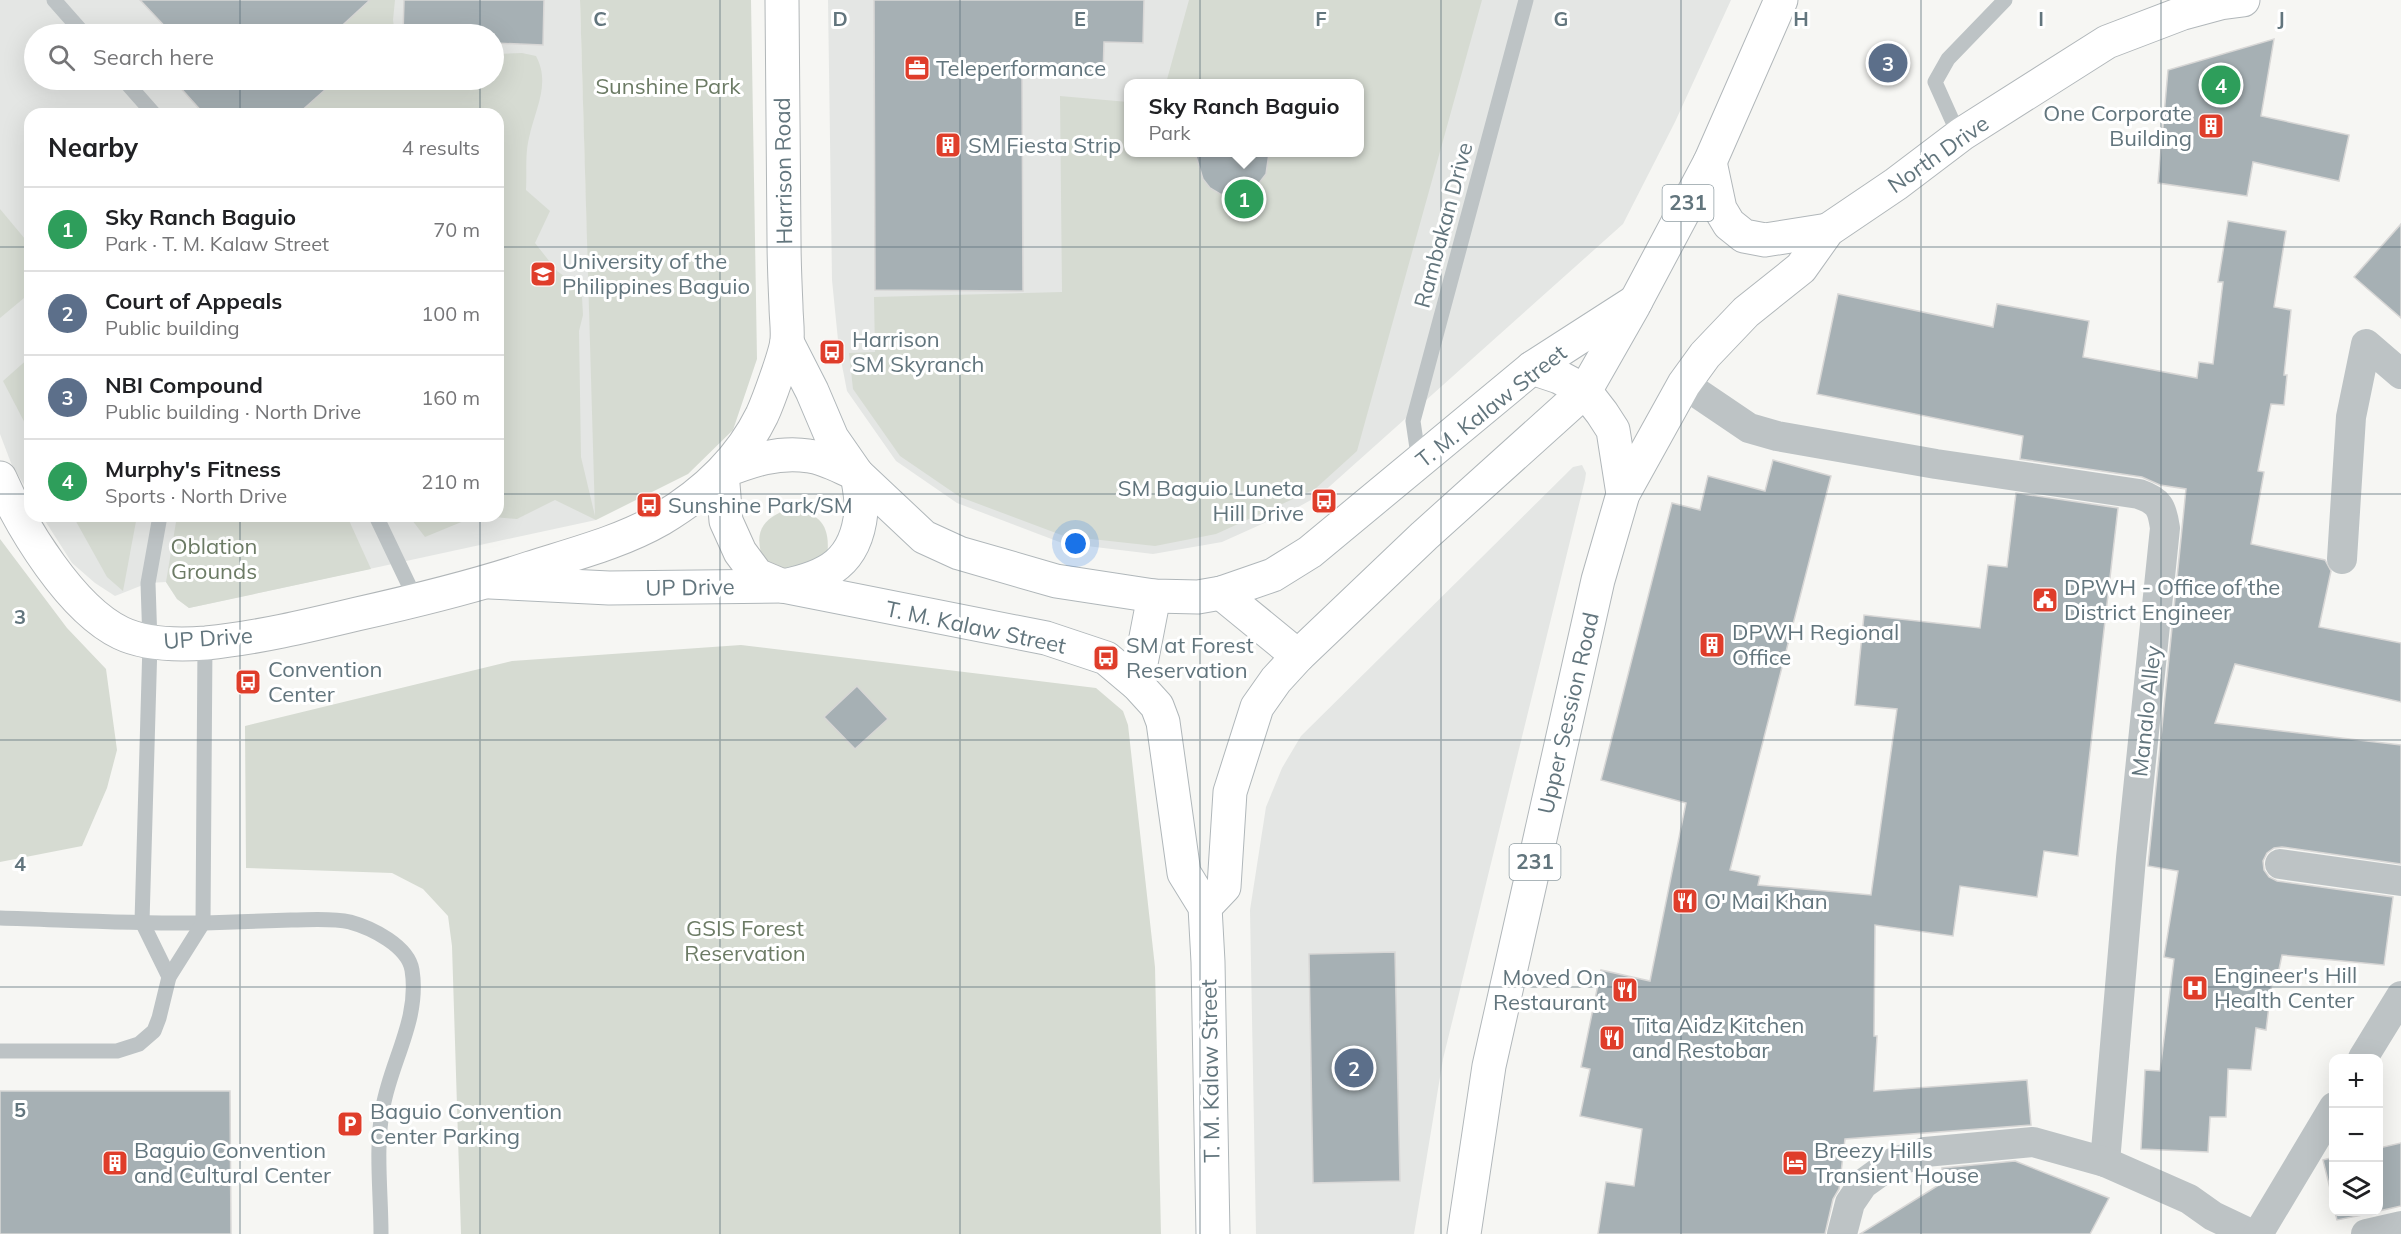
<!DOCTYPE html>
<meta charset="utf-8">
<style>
body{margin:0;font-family:Mulish,sans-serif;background:#f2f2f2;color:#202124}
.controls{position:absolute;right:18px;bottom:18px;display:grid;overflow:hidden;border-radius:12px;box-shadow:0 6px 24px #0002}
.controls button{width:54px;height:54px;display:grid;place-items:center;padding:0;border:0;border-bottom:2px solid #e0e0e0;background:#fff;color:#202124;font:30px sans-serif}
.you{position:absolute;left:1076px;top:544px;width:21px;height:21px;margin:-15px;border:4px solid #fff;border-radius:50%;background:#1a73e8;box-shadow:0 0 0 9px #1a73e833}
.badge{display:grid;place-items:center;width:39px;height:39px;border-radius:50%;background:#0b8043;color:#fff;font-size:20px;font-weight:700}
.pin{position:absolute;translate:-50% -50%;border:3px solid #fff;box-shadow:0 2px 6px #0006}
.popup{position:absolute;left:1124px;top:79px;width:240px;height:78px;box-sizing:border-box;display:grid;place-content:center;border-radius:12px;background:#fff;filter:drop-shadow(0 2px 4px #0005);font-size:20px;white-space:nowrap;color:#757577}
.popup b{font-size:22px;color:#202124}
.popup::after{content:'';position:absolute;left:50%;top:100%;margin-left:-12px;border:12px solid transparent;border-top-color:#fff}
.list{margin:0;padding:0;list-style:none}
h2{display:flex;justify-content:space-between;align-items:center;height:78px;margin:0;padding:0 24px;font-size:26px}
h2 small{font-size:20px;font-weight:400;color:#757577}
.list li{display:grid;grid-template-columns:39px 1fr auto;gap:18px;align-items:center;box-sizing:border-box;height:84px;padding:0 24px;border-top:2px solid #e0e0e0}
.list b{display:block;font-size:22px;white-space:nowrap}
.list p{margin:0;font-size:20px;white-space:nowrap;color:#757577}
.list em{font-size:20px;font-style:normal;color:#757577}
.icon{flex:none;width:33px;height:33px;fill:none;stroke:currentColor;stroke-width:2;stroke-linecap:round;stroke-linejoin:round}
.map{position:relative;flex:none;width:2401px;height:1234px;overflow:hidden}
.search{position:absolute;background:#fff;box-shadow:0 6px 24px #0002;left:24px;top:24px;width:480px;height:66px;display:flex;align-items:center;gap:15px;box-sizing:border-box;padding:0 21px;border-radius:33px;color:#757577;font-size:22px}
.panel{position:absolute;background:#fff;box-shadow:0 6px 24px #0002;left:24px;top:108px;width:480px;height:414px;border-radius:18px}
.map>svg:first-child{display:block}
</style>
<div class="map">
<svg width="2401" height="1234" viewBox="0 0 2401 1234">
<rect width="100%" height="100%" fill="#f6f6f3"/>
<g fill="#e4e6e4" fill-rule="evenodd">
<path d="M0,0H580L596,520L189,608L177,599L166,582L148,583L115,596L95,583L72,563L42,516H498V114H30V495L11,463L0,434ZM34,34H494V80H34Z"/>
<path d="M828,0H1731L1675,122L1623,224L1320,495L1291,511L1222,542L1153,554L1062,543L957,503L896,461L847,391L839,350L832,280ZM1128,83H1360V152H1128Z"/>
<polygon points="1582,465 1586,473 1585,480 1443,1059 1414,1234 1256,1234 1250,910 1266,807 1282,768 1301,736 1573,467"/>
</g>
<g fill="#d6dbd2">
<polygon points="370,0 395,0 393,20 395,34 333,34"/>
<path d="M580,0H751L757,359L733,430L688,474L596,520L555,500L517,519L483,516H498V114H298L336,80H494V54L522,53L536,56C551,84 535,109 529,138C525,154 527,173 526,190L550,211L535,243L557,271L575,284L582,297L583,315L579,331L581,457L595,516Z"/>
<polygon points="1189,0 1482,0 1357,451 1315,489 1216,534 1155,546 1064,536 960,497 900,456 853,389 849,353 875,352 874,297 1062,292 1060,96 1128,102 1128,152 1360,152 1360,83 1166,83"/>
<polygon points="0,209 30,245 30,293 0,318"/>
<polygon points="30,357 30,433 3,381"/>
<path d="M790,508C821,513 831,526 827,558L798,580L765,565C753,534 759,520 790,508Z"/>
<polygon points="73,516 137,516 123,591 107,577"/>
<polygon points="177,516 347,516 371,569 189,608 177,599 166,582"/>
<polygon points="409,516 476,516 425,537"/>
<polygon points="0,539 67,628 106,669 117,750 107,788 82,846 0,862"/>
<polygon points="741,645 1096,688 1123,711 1128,725 1155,967 1161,1234 461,1234 452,946 448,916 423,889 392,873 246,868 245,726 512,661"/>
</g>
<g fill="#a6b0b4" stroke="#d8d7d6" stroke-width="1.5">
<polygon points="140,0 370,0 333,34 172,34"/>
<polygon points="404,0 544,0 543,45 494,43 494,34 403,34"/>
<polygon points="874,0 1144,0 1143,43 1104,42 1103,76 1022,75 1023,291 875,290"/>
<polygon points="2274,39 2261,116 2349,135 2339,181 2253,162 2247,196 2158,183 2168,70"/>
<polygon points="182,80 336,80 298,114 204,114 177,84"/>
<polygon points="1195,153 1269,153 1266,174 1253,191 1231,197 1220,194 1210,188 1203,179"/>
<polygon points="2228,221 2286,231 2274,307 2291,310 2284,375 2287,375 2284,405 2271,404 2258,471 2264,472 2251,544 2325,560 2331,571 2319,627 2401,643 2401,702 2235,664 2215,723 2401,745 2401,864 2282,847 2274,848 2267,853 2263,861 2264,870 2269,877 2277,881 2393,897 2384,965 2282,955 2278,974 2273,974 2266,1030 2256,1028 2251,1070 2228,1069 2226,1117 2210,1117 2208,1152 2141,1149 2145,1070 2160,1071 2174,959 2164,957 2178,871 2148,866 2186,489 2160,485 2142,477 2020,459 2023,436 1817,394 1838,294 1993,327 1997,304 2089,321 2083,357 2197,378 2199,362 2213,364 2223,282 2218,282"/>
<polygon points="2401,224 2401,318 2354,277"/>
<polygon points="1773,460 1831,476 1730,870 1760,876 1758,885 1871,895 1897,709 1855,705 1864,615 1980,628 1988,565 2007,567 2016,493 2118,508 2078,856 2044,851 2037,897 1960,886 1953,936 1875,925 1874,1036 1877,1036 1874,1091 2027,1080 2031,1125 1845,1139 1839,1189 1833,1199 1825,1234 1598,1234 1606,1182 1634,1186 1642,1129 1580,1116 1590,1069 1581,1067 1601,970 1650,981 1686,803 1601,780 1672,503 1700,510 1708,476 1765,491"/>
<polygon points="857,686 888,719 855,749 824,717"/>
<polygon points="1395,952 1400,1181 1313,1183 1309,954"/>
<polygon points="0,1091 230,1091 231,1234 0,1234"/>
<polygon points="2401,1143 2401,1206 2379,1211 2379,1148"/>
<polygon points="2334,1157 2334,1205 2323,1160"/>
<polygon points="2015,1161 2109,1198 2090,1234 1860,1234 1942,1183 1942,1168"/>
<polygon points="2335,1212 2378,1212 2337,1220"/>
</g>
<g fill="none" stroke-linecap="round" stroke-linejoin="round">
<g stroke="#b0b7ba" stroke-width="35">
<g id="secondary">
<polyline points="787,342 812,391 832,438 857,474 924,537 959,553 1056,581 1154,596 1198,597 1221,593 1273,575 1310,552 1532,368 1636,301"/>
<path d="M490,582L609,588L783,586C828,577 856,562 861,512C862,500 859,486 857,474"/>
<polyline points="783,586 1046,638 1106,658 1137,684 1157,706 1163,722 1184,873 1205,907 1208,962 1213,1234"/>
<polyline points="1221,593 1298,656"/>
<polyline points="1137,684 1154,596"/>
<polyline points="1205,907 1224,887 1230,792 1257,707 1276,680 1298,656 1424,536 1585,391 1634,305"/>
</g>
</g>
<g stroke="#b1b7ba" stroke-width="35">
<g id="primary">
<polyline points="1710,162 1720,209 1729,224 1744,236 1765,240 1828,230"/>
<polyline points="1636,301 1710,162 1781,0"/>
<polyline points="1532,368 1559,377 1585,391 1602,413 1613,430 1623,494"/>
<polyline points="1464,1234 1489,1066 1598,580 1623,494 1684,384 1705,355 1746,312 1801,268 1828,230 1896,184 1962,134 2107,42 2183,13 2220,3 2243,0"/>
</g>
</g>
<g stroke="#b1b6b8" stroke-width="35">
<g id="highway">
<path d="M0,478C22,528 71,609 121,633C146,645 179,645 206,643C257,638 307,626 357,614C415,601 473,587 530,568C574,554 621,542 661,519C703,494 740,460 762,415C768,402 786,353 787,340C788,329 786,317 786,306C785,284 784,262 784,240C783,160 783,80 782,0"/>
<path d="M783,586L757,575L740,552L726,521L722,472C750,461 778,451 809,456C825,458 842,468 857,474"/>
</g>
</g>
<g stroke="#bdc3c5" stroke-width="15">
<polyline points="54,0 84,34"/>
<polyline points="124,80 154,114"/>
<polyline points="1962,134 1952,120 1935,82 1948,59 2005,0"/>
<polyline points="1419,462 1413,421 1526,0"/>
<polyline points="160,516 148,583 150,643 142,922 169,977"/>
<polyline points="376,516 416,600"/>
<path d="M0,918C68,920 137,924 205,923C234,922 262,921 291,920C310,920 332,918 350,922C372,928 408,946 412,970C420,1019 391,1061 383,1107C375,1148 381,1192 381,1234"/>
<polyline points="0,1051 117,1051 139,1044 154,1031 159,1018 169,977 203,923 205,643"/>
</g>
<g stroke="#bdc3c5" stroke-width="30">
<path d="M1684,384L1749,428L1777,436L1936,464L2139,494C2159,501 2162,507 2165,528L2131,858L2105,1162"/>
<polyline points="2342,559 2351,417 2366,344 2401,374"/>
<polyline points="2280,864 2401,881"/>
<polyline points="2363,1058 2401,996"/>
<polyline points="1842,1234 1850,1203 1863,1184 1892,1163 1925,1152 2033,1142 2105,1162 2189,1199 2213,1216 2251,1234"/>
<polyline points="2258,1234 2334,1107"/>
<polyline points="2366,1234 2401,1226"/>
</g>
<use href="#secondary" stroke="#fff" stroke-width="33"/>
<use href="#primary" stroke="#fff" stroke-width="33"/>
<use href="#highway" stroke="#fff" stroke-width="33"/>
</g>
<path fill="none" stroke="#62757d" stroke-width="1.5" stroke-opacity="0.55" d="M240,0V34M480,0V34M720,0V1234M960,0V1234M1200,0V1234M1441,0V1234M1681,0V1234M1921,0V1234M2161,0V1234M240,80V114M480,80V114M0,247H30M498,247H2401M0,494H30M498,494H2401M240,516V1234M480,516V1234M0,740H2401M0,987H2401"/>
<defs>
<g id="office-square" transform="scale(1.35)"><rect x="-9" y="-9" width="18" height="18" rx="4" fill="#df3d2a" stroke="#fff"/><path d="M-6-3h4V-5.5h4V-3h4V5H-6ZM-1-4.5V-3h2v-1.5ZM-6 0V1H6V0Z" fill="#fff"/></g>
<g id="building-square" transform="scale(1.35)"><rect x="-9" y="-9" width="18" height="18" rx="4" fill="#df3d2a" stroke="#fff"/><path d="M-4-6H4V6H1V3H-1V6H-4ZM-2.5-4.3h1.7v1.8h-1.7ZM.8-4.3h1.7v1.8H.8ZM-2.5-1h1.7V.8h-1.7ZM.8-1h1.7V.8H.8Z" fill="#fff"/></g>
<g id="university-square" transform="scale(1.35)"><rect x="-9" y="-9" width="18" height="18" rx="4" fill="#df3d2a" stroke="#fff"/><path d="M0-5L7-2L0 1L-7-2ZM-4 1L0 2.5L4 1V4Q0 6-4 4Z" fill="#fff"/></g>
<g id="bus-square" transform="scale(1.35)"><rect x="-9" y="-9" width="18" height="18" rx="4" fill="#df3d2a" stroke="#fff"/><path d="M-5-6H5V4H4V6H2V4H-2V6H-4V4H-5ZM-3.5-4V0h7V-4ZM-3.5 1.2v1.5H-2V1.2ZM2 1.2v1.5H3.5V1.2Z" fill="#fff"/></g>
<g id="civic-square" transform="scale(1.35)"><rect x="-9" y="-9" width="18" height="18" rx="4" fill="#df3d2a" stroke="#fff"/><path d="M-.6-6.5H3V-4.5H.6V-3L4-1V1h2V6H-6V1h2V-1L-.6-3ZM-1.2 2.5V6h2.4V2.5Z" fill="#fff"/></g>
<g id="restaurant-square" transform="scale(1.35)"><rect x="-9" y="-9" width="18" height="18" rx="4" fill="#df3d2a" stroke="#fff"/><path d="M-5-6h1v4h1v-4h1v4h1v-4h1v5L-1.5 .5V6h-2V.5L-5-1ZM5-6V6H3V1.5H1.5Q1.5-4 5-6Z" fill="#fff"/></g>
<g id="hospital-square" transform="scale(1.35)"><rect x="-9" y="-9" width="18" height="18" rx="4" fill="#df3d2a" stroke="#fff"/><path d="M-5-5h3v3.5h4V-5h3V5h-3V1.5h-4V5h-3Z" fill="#fff"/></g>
<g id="parking-square" transform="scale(1.35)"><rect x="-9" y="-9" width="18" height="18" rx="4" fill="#df3d2a" stroke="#fff"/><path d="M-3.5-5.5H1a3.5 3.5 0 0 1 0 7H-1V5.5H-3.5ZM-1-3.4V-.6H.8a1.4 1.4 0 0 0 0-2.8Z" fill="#fff"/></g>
<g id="hotel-square" transform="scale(1.35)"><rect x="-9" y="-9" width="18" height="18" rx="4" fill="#df3d2a" stroke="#fff"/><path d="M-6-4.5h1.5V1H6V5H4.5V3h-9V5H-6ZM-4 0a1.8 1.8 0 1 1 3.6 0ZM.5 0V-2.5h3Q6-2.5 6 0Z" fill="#fff"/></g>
</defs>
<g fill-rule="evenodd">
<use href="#office-square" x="917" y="68"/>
<use href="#building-square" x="2211" y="126"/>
<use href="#building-square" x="948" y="145"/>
<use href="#university-square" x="543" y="274"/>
<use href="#bus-square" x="832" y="352"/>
<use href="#bus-square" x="1324" y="501"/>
<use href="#bus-square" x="649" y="505"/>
<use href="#civic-square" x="2045" y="600"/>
<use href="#building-square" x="1712" y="645"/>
<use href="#bus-square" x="1106" y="658"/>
<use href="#bus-square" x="248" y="682"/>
<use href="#restaurant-square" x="1685" y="901"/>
<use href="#hospital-square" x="2195" y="988"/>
<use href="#restaurant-square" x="1625" y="990"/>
<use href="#restaurant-square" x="1612" y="1038"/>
<use href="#parking-square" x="350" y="1124"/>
<use href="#building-square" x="115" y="1163"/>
<use href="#hotel-square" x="1795" y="1163"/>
</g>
<g text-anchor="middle" stroke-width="6" stroke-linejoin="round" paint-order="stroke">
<g fill="#fff" stroke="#919ea4" stroke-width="1.5">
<rect x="1662.5" y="185" width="51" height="36" rx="4.5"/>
<rect x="1509.5" y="844" width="51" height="36" rx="4.5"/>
</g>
<g font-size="21" font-weight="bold" fill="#62757d">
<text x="1688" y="210">231</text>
<text x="1535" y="869">231</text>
</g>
<g font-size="22" fill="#62757d" stroke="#fff" text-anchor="start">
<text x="936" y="76">Teleperformance</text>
<text x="2192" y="121" text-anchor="end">One Corporate<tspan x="2192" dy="25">Building</tspan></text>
<text x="968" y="153">SM Fiesta Strip</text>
<text x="562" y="269">University of the<tspan x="562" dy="25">Philippines Baguio</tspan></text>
<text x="852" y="347">Harrison<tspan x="852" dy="25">SM Skyranch</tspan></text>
<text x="1304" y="496" text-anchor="end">SM Baguio Luneta<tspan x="1304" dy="25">Hill Drive</tspan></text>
<text x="668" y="513">Sunshine Park/SM</text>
<text x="2064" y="595">DPWH - Office of the<tspan x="2064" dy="25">District Engineer</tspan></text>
<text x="1732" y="640">DPWH Regional<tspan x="1732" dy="25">Office</tspan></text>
<text x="1126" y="653">SM at Forest<tspan x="1126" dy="25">Reservation</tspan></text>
<text x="268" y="677">Convention<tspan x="268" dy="25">Center</tspan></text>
<text x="1704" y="909">O' Mai Khan</text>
<text x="2214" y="983">Engineer's Hill<tspan x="2214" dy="25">Health Center</tspan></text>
<text x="1606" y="985" text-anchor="end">Moved On<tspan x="1606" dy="25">Restaurant</tspan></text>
<text x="1632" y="1033">Tita Aidz Kitchen<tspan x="1632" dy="25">and Restobar</tspan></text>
<text x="370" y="1119">Baguio Convention<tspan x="370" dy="25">Center Parking</tspan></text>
<text x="134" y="1158">Baguio Convention<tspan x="134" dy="25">and Cultural Center</tspan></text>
<text x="1814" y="1158">Breezy Hills<tspan x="1814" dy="25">Transient House</tspan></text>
</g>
<g font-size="22" fill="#6c7b65" stroke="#fff">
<text x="668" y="94">Sunshine Park</text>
<text x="214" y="554">Oblation<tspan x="214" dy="25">Grounds</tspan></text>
<text x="745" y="936">GSIS Forest<tspan x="745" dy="25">Reservation</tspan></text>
</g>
<g font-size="22" fill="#62757d" stroke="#fff">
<text transform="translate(1938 154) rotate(-35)" y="8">North Drive</text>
<text transform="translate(783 171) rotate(-91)" y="8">Harrison Road</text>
<text transform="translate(1443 225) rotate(-75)" y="8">Rambakan Drive</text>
<text transform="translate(1491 406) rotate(-38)" y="8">T. M. Kalaw Street</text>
<text transform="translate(690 587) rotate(-1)" y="8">UP Drive</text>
<text transform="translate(976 627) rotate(12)" y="8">T. M. Kalaw Street</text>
<text transform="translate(208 638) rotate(-4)" y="8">UP Drive</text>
<text transform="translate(2146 711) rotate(-84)" y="8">Manalo Alley</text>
<text transform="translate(1568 713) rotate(-77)" y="8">Upper Session Road</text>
<text transform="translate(1210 1071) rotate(-91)" y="8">T. M. Kalaw Street</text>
</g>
</g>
<g font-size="20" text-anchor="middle" font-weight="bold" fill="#62757d" stroke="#fff" stroke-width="6" stroke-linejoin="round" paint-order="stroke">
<text x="600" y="26">C</text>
<text x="840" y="26">D</text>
<text x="1080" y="26">E</text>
<text x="1321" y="26">F</text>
<text x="1561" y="26">G</text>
<text x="1801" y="26">H</text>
<text x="2041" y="26">I</text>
<text x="2281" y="26">J</text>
<text x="20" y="624">3</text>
<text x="20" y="871">4</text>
<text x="20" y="1117">5</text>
</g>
</svg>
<div class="controls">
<button>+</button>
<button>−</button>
<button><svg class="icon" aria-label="layers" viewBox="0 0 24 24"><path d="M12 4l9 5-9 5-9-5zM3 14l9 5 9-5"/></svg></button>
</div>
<div class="you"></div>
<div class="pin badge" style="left:1244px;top:199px;background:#2e9e5b">1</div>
<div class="popup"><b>Sky Ranch Baguio</b>Park</div>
<div class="pin badge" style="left:1354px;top:1068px;background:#5c6f8a">2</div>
<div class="pin badge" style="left:1888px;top:63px;background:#5c6f8a">3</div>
<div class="pin badge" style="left:2221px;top:85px;background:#2e9e5b">4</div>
<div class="search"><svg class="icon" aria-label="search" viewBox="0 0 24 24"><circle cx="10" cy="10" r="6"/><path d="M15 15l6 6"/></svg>Search here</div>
<section class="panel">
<h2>Nearby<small>4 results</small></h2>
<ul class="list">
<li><span class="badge" style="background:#2e9e5b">1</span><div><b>Sky Ranch Baguio</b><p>Park · T. M. Kalaw Street</p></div><em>70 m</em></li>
<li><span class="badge" style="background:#5c6f8a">2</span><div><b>Court of Appeals</b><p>Public building</p></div><em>100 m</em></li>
<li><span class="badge" style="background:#5c6f8a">3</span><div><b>NBI Compound</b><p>Public building · North Drive</p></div><em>160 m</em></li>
<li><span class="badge" style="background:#2e9e5b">4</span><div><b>Murphy's Fitness</b><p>Sports · North Drive</p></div><em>210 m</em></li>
</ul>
</section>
</div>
